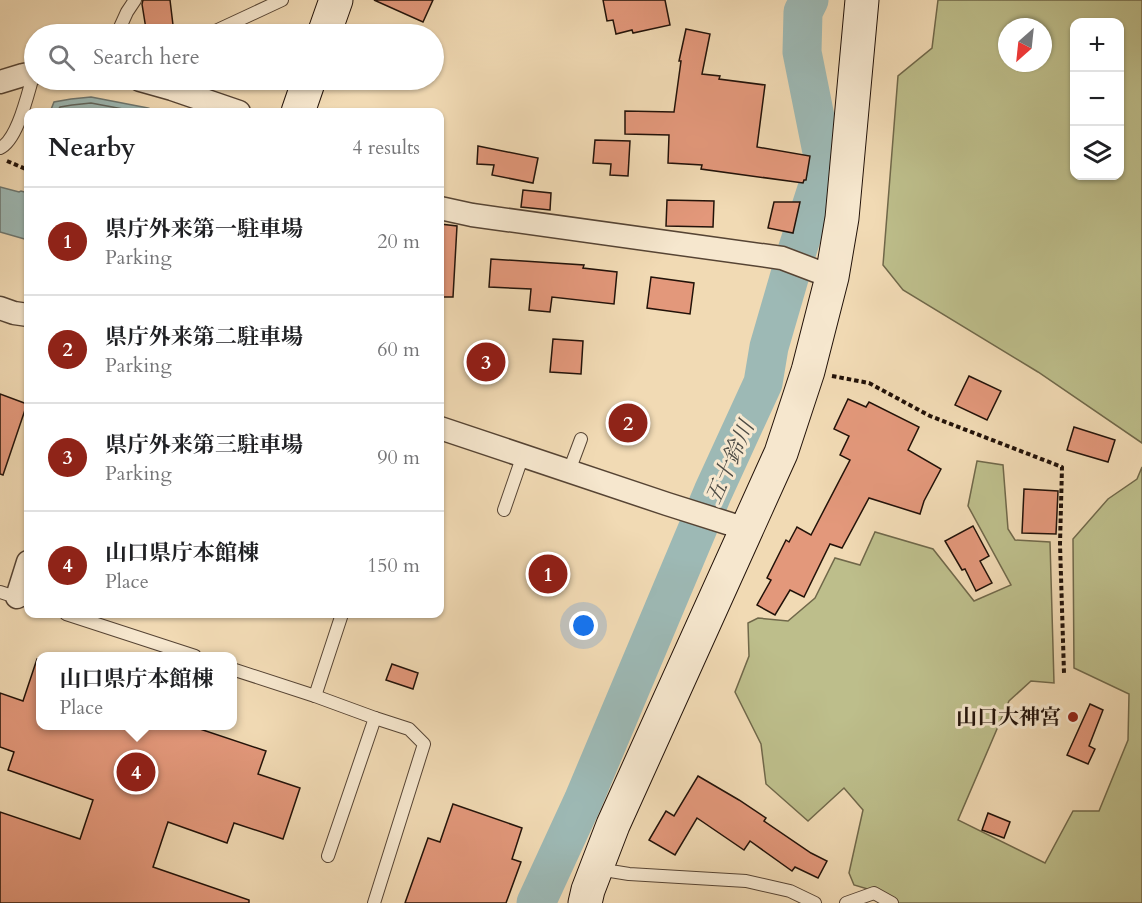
<!DOCTYPE html>
<meta charset="utf-8">
<style>
body{margin:0;font-family:Cardo,"Noto Serif JP",serif;background:#f6f6f6;color:#202124}
.controls{position:absolute;right:18px;top:18px;display:grid;overflow:hidden;border-radius:12px;box-shadow:0 2px 4px #0004}
.controls button{width:54px;height:54px;display:grid;place-items:center;padding:0;border:0;border-bottom:2px solid #e0e0e0;background:#fff;color:#202124;font:30px sans-serif}
.compass{position:absolute;left:998px;top:18px;width:54px;height:54px;border-radius:50%;background:#fff;box-shadow:0 2px 4px #0004;rotate:207deg}
.you{position:absolute;left:584px;top:626px;width:21px;height:21px;margin:-15px;border:4px solid #fff;border-radius:50%;background:#1a73e8;box-shadow:0 0 0 9px #1a73e833}
.badge{display:grid;place-items:center;width:39px;height:39px;border-radius:50%;background:#8f2418;color:#fff;font-size:20px;font-weight:700}
.pin{position:absolute;translate:-50% -50%;border:3px solid #fff;box-shadow:0 2px 6px #0006}
.popup{position:absolute;left:36px;top:652px;width:201px;height:78px;box-sizing:border-box;display:grid;place-content:center;border-radius:12px;background:#fff;filter:drop-shadow(0 2px 4px #0005);font-size:20px;white-space:nowrap;color:#757577}
.popup b{font-size:22px;color:#202124}
.popup::after{content:'';position:absolute;left:50%;top:100%;margin-left:-12px;border:12px solid transparent;border-top-color:#fff}
.list{margin:0;padding:0;list-style:none}
h2{display:flex;justify-content:space-between;align-items:center;height:78px;margin:0;padding:0 24px;font-size:26px}
h2 small{font-size:20px;font-weight:400;color:#757577}
.list li{display:grid;grid-template-columns:39px 1fr auto;gap:18px;align-items:center;box-sizing:border-box;height:108px;padding:0 24px;border-top:2px solid #e0e0e0}
.list b{display:block;font-size:22px;white-space:nowrap}
.list p{margin:0;font-size:20px;white-space:nowrap;color:#757577}
.list em{font-size:20px;font-style:normal;color:#757577}
.icon{flex:none;width:33px;height:33px;fill:none;stroke:currentColor;stroke-width:2;stroke-linecap:round;stroke-linejoin:round}
.map{position:relative;flex:none;width:1142px;height:903px;overflow:hidden}
.search{position:absolute;background:#fff;box-shadow:0 2px 4px #0004;left:24px;top:24px;width:420px;height:66px;display:flex;align-items:center;gap:15px;box-sizing:border-box;padding:0 21px;border-radius:33px;color:#757577;font-size:22px}
.panel{position:absolute;background:#fff;box-shadow:0 2px 4px #0004;left:24px;top:108px;width:420px;height:510px;border-radius:12px}
.map>svg:first-child{display:block}
</style>
<div class="map">
<svg width="1142" height="903" viewBox="0 0 1142 903">
<rect width="100%" height="100%" fill="#f1dab4"/>
<filter id="stains"><feTurbulence type="fractalNoise" baseFrequency=".00333" numOctaves="4"/><feColorMatrix values="0 0 0 0 .2 0 0 0 0 .09 0 0 0 0 .02 0 0 0 .5 -.17"/></filter>
<radialGradient id="worn" r=".72"><stop offset=".6" stop-color="#630" stop-opacity="0"/><stop offset="1" stop-color="#630" stop-opacity=".3"/></radialGradient>
<g fill="#bdbe8b" stroke="#70684a" stroke-width="1.5" fill-rule="evenodd">
<path d="M938,0H1142V443L1038,372L903,290L883,265L898,76L932,48ZM1074,22H1120V176H1074ZM1007,27H1043V63H1007Z"/>
<polygon points="977,461 1003,465 1008,529 1015,540 1050,542 1054,683 1031,681 1009,701 958,820 1045,863 1073,811 1099,811 1128,740 1129,694 1074,668 1073,539 1108,499 1137,479 1142,467 1142,903 896,903 891,896 854,885 849,873 863,810 844,788 808,821 766,784 761,744 735,692 749,656 748,623 758,618 788,621 815,598 835,558 860,565 875,532 933,549 974,601 1011,585 968,506"/>
</g>
<g fill="#9db9b5" stroke="#6c7670" stroke-width="1.5">
<polygon points="91,97 148,108 159,112 50,112 54,102 71,99"/>
<polygon points="0,187 19,192 21,191 28,193 28,240 0,232"/>
</g>
<g fill="none" stroke-linecap="round" stroke-linejoin="round">
<polyline stroke="#60665f" stroke-width="1.5" points="57,112 60,107 72,105 91,103 139,112"/>
<polyline stroke="#9db9b5" stroke-width="39" points="536,903 583,801 713,492 763,383 769,347 796,254 822,173 822,152 802,52 803,12 809,0"/>
</g>
<g fill="#e3987b" stroke="#221209" stroke-width="1.5">
<polygon points="143,0 170,0 173,25 146,29 142,4"/>
<polygon points="374,0 433,0 423,22"/>
<polygon points="603,0 665,0 670,25 633,33 632,30 616,34 613,20 607,21"/>
<polygon points="686,29 710,34 702,74 720,76 719,79 765,85 757,147 810,156 806,180 804,180 803,183 701,169 702,165 668,163 669,135 625,134 625,111 674,112 681,61 679,61"/>
<polygon points="595,140 630,141 628,176 610,175 611,164 593,163"/>
<polygon points="478,146 538,158 533,183 492,175 494,165 477,164"/>
<polygon points="523,190 551,193 550,210 521,207"/>
<polygon points="667,200 714,201 713,227 666,226"/>
<polygon points="774,202 800,202 793,233 768,228"/>
<polygon points="440,224 457,226 453,297 440,297"/>
<polygon points="491,259 584,265 583,268 617,272 614,304 552,297 550,312 529,310 531,289 489,287"/>
<polygon points="651,277 694,283 690,314 647,308"/>
<polygon points="553,339 583,341 581,374 550,372"/>
<polygon points="969,376 1001,391 987,420 955,405"/>
<polygon points="0,394 27,404 3,475 0,474"/>
<polygon points="848,399 866,407 869,402 919,427 908,450 941,469 924,501 920,514 869,498 842,548 830,544 804,597 790,590 775,615 757,605 771,580 767,578 786,540 789,542 797,527 811,535 850,460 840,455 849,436 834,429"/>
<polygon points="1074,427 1115,440 1108,462 1067,450"/>
<polygon points="1024,489 1058,491 1056,534 1022,533"/>
<polygon points="973,526 989,556 980,561 992,583 976,591 965,569 962,570 945,541"/>
<polygon points="37,659 40,659 40,726 191,726 266,751 258,774 300,788 283,839 234,823 227,843 168,822 153,867 249,900 249,903 0,903 0,812 80,839 93,800 8,770 14,752 0,747 0,693 23,701"/>
<polygon points="392,664 418,673 413,689 386,680"/>
<polygon points="1090,704 1103,710 1089,746 1095,749 1088,764 1067,755"/>
<polygon points="698,776 739,800 766,818 764,821 811,853 827,861 818,878 795,867 792,871 750,841 744,850 697,818 675,855 649,840 666,811 674,816"/>
<polygon points="453,804 522,828 512,859 521,862 506,903 405,903 428,838 440,842"/>
<polygon points="988,813 1010,822 1004,838 982,830"/>
</g>
<g fill="none" stroke-linecap="round" stroke-linejoin="round">
<g stroke="#564434" stroke-width="14">
<g id="lane">
<polyline points="117,34 127,12 135,0"/>
<polyline points="209,34 282,0"/>
<path d="M0,148C18,140 28,92 34,73"/>
<polyline points="569,471 581,439"/>
<polyline points="504,510 523,455"/>
<polyline points="0,592 28,601"/>
<polyline points="66,614 195,656"/>
<polyline points="232,669 315,696 375,718 328,856"/>
<polyline points="315,696 342,614"/>
<polyline points="598,869 629,874 746,881 790,891 815,903"/>
<polyline points="374,903 424,744 409,729 375,718"/>
<polyline points="846,903 874,893 892,903"/>
</g>
</g>
<g stroke="#564434" stroke-width="25">
<g id="street">
<polyline points="140,80 172,89 239,112"/>
<polyline points="0,82 23,75 34,73"/>
<polyline points="440,208 472,215 782,258 832,277"/>
<polyline points="0,308 14,313 28,315"/>
<polyline points="440,428 667,504 746,529"/>
<polyline points="17,597 28,562"/>
</g>
</g>
<g stroke="#221209" stroke-width="35">
<g id="secondary">
<polyline points="324,34 336,0"/>
<polyline points="298,112 309,80"/>
<polyline points="585,903 588,890 613,825 781,453 808,371 832,277 842,218 862,0"/>
</g>
</g>
<g stroke="#221209" stroke-width="4" stroke-dasharray="4.5 3" stroke-linecap="butt">
<polyline points="7,161 28,170"/>
<polyline points="832,376 869,383 930,416 1062,467 1060,544 1064,673"/>
</g>
<use href="#lane" stroke="#f6e7ce" stroke-width="12"/>
<use href="#street" stroke="#f6e7ce" stroke-width="22"/>
<use href="#secondary" stroke="#f6e7ce" stroke-width="33"/>
</g>
<circle fill="#8f2418" stroke="#f6e7ce" stroke-width="2" cx="1073" cy="717" r="6"/>
<g text-anchor="middle" stroke-width="6" stroke-linejoin="round" paint-order="stroke">
<g font-size="21" font-weight="bold" fill="#221209" stroke="#f6e7ce" text-anchor="end">
<text x="1061" y="724">山口大神宮</text>
</g>
<g font-size="22" font-style="italic" fill="#4d4c45" stroke="#f6e7ce">
<text transform="translate(729 462) rotate(-66)" y="8">五十鈴川</text>
</g>
</g>
<rect width="100%" height="100%" filter="url(#stains)"/>
<rect width="100%" height="100%" fill="url(#worn)"/>
</svg>
<div class="controls">
<button>+</button>
<button>−</button>
<button><svg class="icon" aria-label="layers" viewBox="0 0 24 24"><path d="M12 4l9 5-9 5-9-5zM3 14l9 5 9-5"/></svg></button>
</div>
<svg class="compass" viewBox="-18 -18 36 36"><path d="M0-13l5 13h-10z" fill="#e53935"/><path d="M0 13l5-13h-10z" fill="#757577"/></svg>
<div class="you"></div>
<div class="pin badge" style="left:548px;top:574px">1</div>
<div class="pin badge" style="left:628px;top:423px">2</div>
<div class="pin badge" style="left:486px;top:362px">3</div>
<div class="pin badge" style="left:136px;top:772px">4</div>
<div class="popup"><b>山口県庁本館棟</b>Place</div>
<div class="search"><svg class="icon" aria-label="search" viewBox="0 0 24 24"><circle cx="10" cy="10" r="6"/><path d="M15 15l6 6"/></svg>Search here</div>
<section class="panel">
<h2>Nearby<small>4 results</small></h2>
<ul class="list">
<li><span class="badge">1</span><div><b>県庁外来第一駐車場</b><p>Parking</p></div><em>20 m</em></li>
<li><span class="badge">2</span><div><b>県庁外来第二駐車場</b><p>Parking</p></div><em>60 m</em></li>
<li><span class="badge">3</span><div><b>県庁外来第三駐車場</b><p>Parking</p></div><em>90 m</em></li>
<li><span class="badge">4</span><div><b>山口県庁本館棟</b><p>Place</p></div><em>150 m</em></li>
</ul>
</section>
</div>
